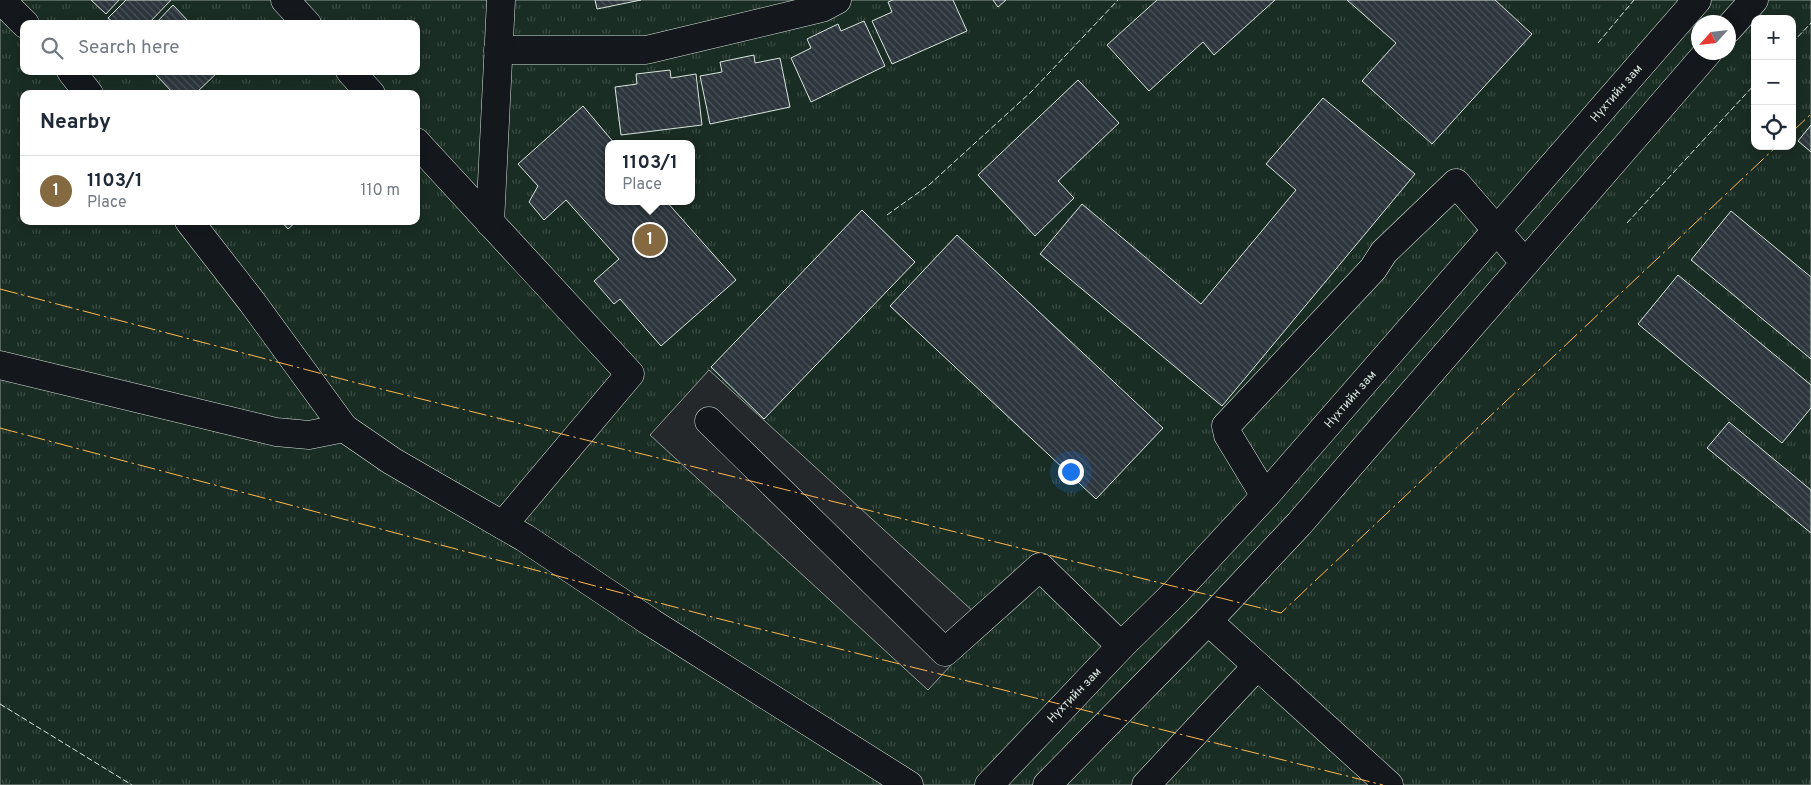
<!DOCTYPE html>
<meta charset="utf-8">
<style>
body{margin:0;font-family:Overpass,sans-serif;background:#f6f6f7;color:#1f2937}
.controls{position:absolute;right:15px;top:15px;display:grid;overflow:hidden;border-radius:10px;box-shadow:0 2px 8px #0003}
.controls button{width:45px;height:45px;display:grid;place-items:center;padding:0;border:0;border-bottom:1px solid #e0e1e3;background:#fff;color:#1f2937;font:25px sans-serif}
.compass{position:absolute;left:1691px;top:15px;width:45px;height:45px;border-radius:50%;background:#fff;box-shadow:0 2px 8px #0003;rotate:243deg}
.you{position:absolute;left:1070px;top:471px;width:18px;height:18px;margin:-12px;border:4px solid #fff;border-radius:50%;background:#1a73e8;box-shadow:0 0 0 8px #1a73e833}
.badge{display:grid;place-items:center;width:32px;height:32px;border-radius:50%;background:#846941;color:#fff;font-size:16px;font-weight:700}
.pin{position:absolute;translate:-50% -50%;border:2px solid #fff;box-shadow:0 1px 5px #0006}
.popup{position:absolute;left:605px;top:140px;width:90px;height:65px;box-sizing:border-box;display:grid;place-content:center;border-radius:10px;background:#fff;filter:drop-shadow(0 1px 4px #0005);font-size:16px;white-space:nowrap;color:#747a83}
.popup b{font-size:19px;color:#1f2937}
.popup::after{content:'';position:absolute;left:50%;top:100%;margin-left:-10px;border:10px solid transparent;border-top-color:#fff}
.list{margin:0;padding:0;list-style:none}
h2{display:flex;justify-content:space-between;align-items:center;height:65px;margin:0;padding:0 20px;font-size:21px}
h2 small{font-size:16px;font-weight:400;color:#747a83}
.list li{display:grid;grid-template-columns:32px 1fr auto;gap:15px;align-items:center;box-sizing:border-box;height:70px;padding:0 20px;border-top:1px solid #e0e1e3}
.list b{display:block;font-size:19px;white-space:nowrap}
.list p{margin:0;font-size:16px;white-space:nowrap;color:#747a83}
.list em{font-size:16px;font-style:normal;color:#747a83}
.icon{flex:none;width:28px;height:28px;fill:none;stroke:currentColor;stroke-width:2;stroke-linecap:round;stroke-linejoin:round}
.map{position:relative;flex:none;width:1811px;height:785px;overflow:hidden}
.search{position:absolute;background:#fff;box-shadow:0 2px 8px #0003;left:20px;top:20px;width:400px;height:55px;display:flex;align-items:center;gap:12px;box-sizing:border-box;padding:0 18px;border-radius:10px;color:#747a83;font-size:19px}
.panel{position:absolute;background:#fff;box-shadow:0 2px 8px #0003;left:20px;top:90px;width:400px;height:135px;border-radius:10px}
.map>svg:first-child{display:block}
</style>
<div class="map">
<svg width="1811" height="785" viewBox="0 0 1811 785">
<defs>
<pattern id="grass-tufts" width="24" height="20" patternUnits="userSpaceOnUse" patternTransform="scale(1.25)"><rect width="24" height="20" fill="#1a2d24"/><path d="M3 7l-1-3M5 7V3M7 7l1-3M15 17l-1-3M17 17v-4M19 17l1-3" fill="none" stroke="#3b4b43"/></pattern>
<pattern id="building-back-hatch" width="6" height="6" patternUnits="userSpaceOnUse" patternTransform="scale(1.25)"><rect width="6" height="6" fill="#2c363c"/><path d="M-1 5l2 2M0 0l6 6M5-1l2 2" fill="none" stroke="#4a5358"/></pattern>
</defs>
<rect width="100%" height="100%" fill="#14181c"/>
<path fill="url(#grass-tufts)" stroke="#939e99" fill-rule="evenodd" d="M0,0H1811V785H0ZM1755,19H1792V146H1755ZM1698,22H1728V52H1698ZM24,24H416V71H24ZM24,94H416V221H24ZM609,144H691V201H609Z"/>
<polygon fill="#24282b" stroke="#939e99" points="709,370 988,625 928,690 650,435"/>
<g fill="url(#building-back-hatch)" stroke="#d8e6dc">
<polygon points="91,0 119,0 106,14"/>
<polygon points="126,0 171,0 148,24 115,24 108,18"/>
<polygon points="595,0 641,0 597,9"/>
<polygon points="893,0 953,0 967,31 892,64 872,21 892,12 888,2"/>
<polygon points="993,0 1006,0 998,7"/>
<polygon points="1157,0 1275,0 1214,55 1203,42 1149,91 1107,45"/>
<polygon points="1347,0 1495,0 1532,34 1432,144 1362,81 1396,43"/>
<polygon points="173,5 191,24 155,24"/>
<polygon points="864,21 885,66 811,102 791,58 811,48 807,39 838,24 841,31"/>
<polygon points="754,55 755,63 780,58 790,107 710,124 700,76 722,72 720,62"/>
<polygon points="670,70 671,78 696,74 702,125 621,135 615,87 637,84 636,74"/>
<polygon points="160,71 219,71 195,94 174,94 156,75"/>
<polygon points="1078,80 1119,123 1058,181 1074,198 1035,236 978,175"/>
<polygon points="1323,98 1415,174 1222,406 1040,254 1082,204 1201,304 1296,190 1266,164"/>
<polygon points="583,106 615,144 609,144 609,201 666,201 736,280 661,346 620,299 614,304 594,281 619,259 566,200 544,220 529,202 538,186 518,164"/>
<polygon points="1811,125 1811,152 1798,141"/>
<polygon points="862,210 915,262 764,419 711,367"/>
<polygon points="1731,211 1811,277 1811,359 1691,260"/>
<polygon points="281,221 297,221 288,229"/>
<polygon points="957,235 1163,428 1096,499 890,306"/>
<polygon points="1678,275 1811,385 1811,408 1782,443 1638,324"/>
<polygon points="1729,422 1811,490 1811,533 1707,448"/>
</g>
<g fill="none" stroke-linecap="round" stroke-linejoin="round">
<g stroke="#d8e6dc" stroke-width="29">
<g id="minor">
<polyline points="1,0 25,24"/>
<polyline points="285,0 307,24"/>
<polyline points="498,50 646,50 822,8 837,0"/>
<polyline points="71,71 89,94"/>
<polyline points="350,71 371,94"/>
<polyline points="416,142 630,374 503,525"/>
<polyline points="189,221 252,302 344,428 392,461 525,538 652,623 909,785"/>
<polyline points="490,223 501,0"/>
<polyline points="0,365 276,432 309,435 344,428"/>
<polyline points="709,421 945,652 1040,567 1121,646"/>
<polyline points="1265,496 1228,435 1226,426 1373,269 1384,252 1456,183 1525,263"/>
<polyline points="1208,621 1389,785"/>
<polyline points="1146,785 1257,666"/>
</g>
</g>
<g stroke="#d8e6dc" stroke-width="29">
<g id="major">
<polyline points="1728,29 1754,0"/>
<polyline points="989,785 1121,646 1175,593 1265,496 1697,0"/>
<polyline points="1047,785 1208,621 1299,524 1708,52"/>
</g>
</g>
<use href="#minor" stroke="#14181c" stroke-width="28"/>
<use href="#major" stroke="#14181c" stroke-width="28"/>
<g stroke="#d8e6dc" stroke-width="1" stroke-dasharray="6 2.5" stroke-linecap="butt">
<polyline points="1598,43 1634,0"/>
<polyline points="1792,43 1811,23"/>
<polyline points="887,215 929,185 1031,92 1118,0"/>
<polyline points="1627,223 1755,84"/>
<polyline points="0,704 132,785"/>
</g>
<g stroke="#ffb74d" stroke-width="1" stroke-dasharray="18 4 2.5 4" stroke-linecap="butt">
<polyline points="1792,132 1811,114"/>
<polyline points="0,289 357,383 1281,613 1777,146"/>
<polyline points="0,428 716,618 1383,785"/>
</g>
</g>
<g text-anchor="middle" stroke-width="4" stroke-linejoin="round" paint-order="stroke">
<g font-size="12" fill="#d8e6dc" stroke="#14181c">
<text transform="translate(1616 93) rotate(-49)" y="4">Нүхтийн зам</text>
<text transform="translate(1350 399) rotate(-49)" y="4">Нүхтийн зам</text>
<text transform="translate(1074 695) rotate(-46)" y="4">Нүхтийн зам</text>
</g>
</g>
</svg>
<div class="controls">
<button>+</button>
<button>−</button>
<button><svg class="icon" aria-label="locate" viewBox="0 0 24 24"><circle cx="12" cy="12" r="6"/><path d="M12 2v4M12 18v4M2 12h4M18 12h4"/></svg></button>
</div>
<svg class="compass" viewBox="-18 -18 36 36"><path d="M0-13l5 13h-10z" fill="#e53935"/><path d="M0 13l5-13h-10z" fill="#747a83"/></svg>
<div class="you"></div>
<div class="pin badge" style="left:650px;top:240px">1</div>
<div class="popup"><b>1103/1</b>Place</div>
<div class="search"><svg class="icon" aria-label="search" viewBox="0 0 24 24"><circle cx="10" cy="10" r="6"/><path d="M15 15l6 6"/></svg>Search here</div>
<section class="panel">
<h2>Nearby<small></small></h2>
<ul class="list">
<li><span class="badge">1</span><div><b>1103/1</b><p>Place</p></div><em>110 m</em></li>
</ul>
</section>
</div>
